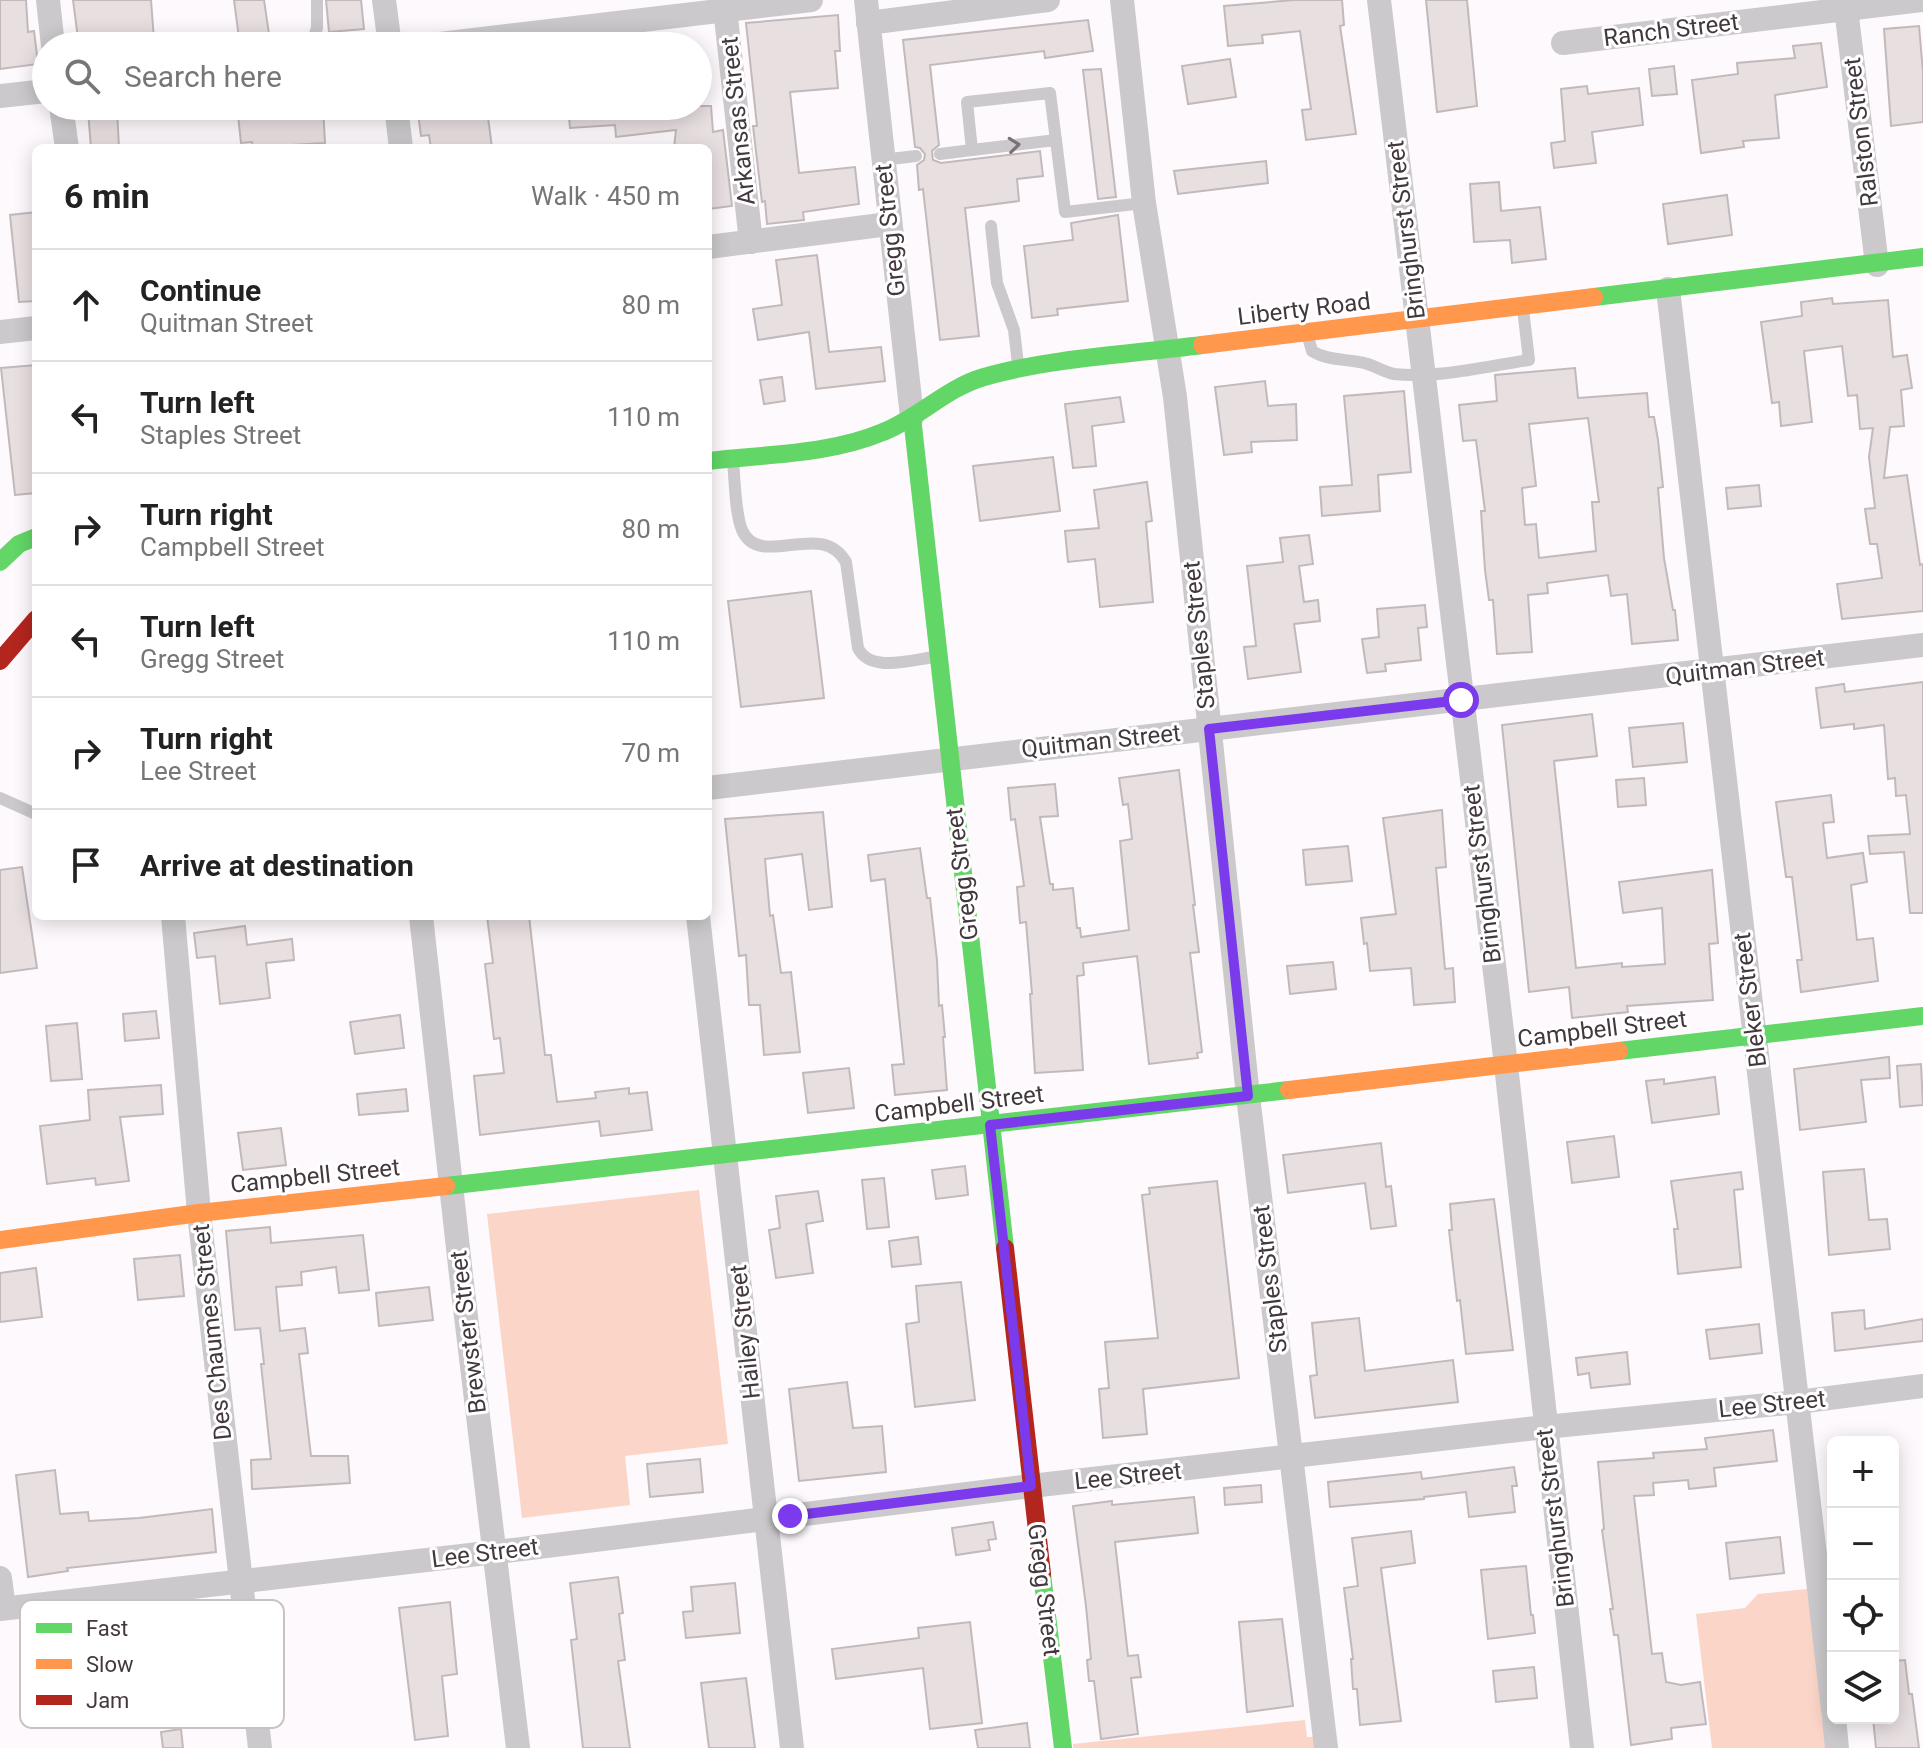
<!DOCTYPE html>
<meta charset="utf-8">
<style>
body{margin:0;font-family:Roboto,sans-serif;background:#f2f2f2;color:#222}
.controls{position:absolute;right:24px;bottom:24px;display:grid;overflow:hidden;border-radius:12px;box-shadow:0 4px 20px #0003}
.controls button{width:72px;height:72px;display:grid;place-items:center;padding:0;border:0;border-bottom:2px solid #e0e0e0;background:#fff;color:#222;font:40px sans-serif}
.stop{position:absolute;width:24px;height:24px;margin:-18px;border:6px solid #7c3aed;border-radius:50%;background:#fff}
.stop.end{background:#7c3aed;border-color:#fff;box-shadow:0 2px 8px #0008}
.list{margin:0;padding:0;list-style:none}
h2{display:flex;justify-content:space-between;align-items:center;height:104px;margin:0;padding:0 32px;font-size:34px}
h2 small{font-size:26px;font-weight:400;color:#767676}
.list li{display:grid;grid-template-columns:52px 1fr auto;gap:24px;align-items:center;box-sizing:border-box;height:112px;padding:0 32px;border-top:2px solid #e0e0e0}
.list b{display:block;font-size:30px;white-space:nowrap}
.list p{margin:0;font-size:26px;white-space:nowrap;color:#767676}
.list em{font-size:26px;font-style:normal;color:#767676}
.icon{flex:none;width:44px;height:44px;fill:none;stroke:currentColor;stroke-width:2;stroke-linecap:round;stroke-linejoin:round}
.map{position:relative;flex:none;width:1923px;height:1748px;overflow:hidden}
.search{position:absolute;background:#fff;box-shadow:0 4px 20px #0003;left:32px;top:32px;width:680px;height:88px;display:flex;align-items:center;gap:20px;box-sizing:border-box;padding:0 28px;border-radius:44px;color:#767676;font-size:30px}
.panel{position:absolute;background:#fff;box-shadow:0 4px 20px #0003;left:32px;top:144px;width:680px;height:776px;border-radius:12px}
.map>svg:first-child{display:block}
</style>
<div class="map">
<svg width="1923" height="1748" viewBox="0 0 1923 1748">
<rect width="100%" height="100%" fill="#fef9fc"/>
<g fill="#fbd5c7">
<polygon points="699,1190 728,1444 625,1456 630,1505 522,1518 487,1214"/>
<polygon points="1807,1589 1827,1748 1712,1748 1696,1614 1745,1608 1758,1594"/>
<polygon points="1305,1720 1307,1737 1315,1737 1316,1748 1073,1748 1073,1744"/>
</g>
<g fill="#e8dfe1" stroke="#c2b9bb" stroke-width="2" fill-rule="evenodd">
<polygon points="0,0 26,0 28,32 34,31 38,64 0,69"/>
<polygon points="73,0 151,0 154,40 105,46 79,46"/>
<polygon points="234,0 264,0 269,34 239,38"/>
<polygon points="326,0 361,0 364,29 329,32"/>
<polygon points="1294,0 1342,0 1344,25 1340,26 1356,134 1306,140 1302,110 1311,109 1300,31 1262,35 1263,43 1228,46 1224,6"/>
<polygon points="1426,0 1467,0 1477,106 1437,112"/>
<polygon points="838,15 840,51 835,51 838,88 790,92 799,173 855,167 859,204 803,212 804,220 767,224 765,201 762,202 753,126 757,126 746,23"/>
<polygon points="1088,20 1093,51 1045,58 1044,51 930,65 939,145 932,151 933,160 941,163 1040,151 1043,176 1017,179 1019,201 965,208 979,336 940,340 923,189 919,190 917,165 924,160 925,154 920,148 915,147 903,40"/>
<polygon points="1919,26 1923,72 1923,122 1891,126 1884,29"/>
<polygon points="1821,43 1827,87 1775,95 1779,138 1743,141 1744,147 1701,153 1692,80 1738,74 1737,63 1795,58 1793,46"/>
<polygon points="1230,59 1236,97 1188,104 1182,66"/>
<polygon points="1674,66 1677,94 1652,96 1649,69"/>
<polygon points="1101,69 1116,197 1098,199 1083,70"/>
<polygon points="1587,86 1588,94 1639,88 1643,125 1592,132 1596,163 1554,168 1551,143 1565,141 1561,89"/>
<polygon points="237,106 323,106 325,143 275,146 275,148 253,148 252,142 241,143"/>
<polygon points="417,106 453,106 454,112 487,109 492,148 431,148 429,135 421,136"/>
<polygon points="568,106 711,106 713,132 723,130 732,206 708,209 708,148 674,148 676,130 616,137 615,125 570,128"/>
<polygon points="117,109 119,148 91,148 88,111"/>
<polygon points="1266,161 1268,183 1178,194 1174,171"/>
<polygon points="1499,182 1501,211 1540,207 1546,259 1512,263 1510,240 1474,242 1470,184"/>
<polygon points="1727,195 1732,235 1668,244 1663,204"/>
<polygon points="36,212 36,301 19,302 10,215"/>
<polygon points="1118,215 1128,301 1057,309 1058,315 1032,318 1024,246 1073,240 1071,223"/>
<polygon points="817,255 829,352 881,347 885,381 816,389 809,332 758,340 753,309 782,305 776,260"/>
<polygon points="1832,298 1833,304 1888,300 1893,357 1907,355 1912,388 1901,390 1904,426 1890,427 1884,478 1907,475 1920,565 1923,564 1923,611 1842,619 1837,584 1882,578 1877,544 1870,544 1865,509 1875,508 1869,457 1873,428 1860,429 1857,395 1848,396 1842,346 1804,351 1812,422 1781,426 1779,402 1772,403 1761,322 1802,316 1801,302"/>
<polygon points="36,365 36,493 15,495 1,368"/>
<path d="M1575,368L1578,398L1647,393L1649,417H1654L1658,440L1663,487L1658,488L1664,558L1673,610H1675L1678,640L1632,644L1627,594L1611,596L1608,575L1547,583L1548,593L1528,595L1532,652L1497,654L1493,600H1489L1485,570L1481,511H1485L1476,440L1463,441L1459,405L1497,401L1495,375ZM1588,418L1599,502H1592L1596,551L1539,558L1536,524L1525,525L1522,488L1536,486L1529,424Z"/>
<polygon points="782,377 785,401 764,404 760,380"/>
<polygon points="1265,381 1268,406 1296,404 1297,440 1251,442 1252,452 1224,455 1215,387"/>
<polygon points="1404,391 1411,472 1378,475 1380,511 1322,516 1320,487 1352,485 1344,396"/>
<polygon points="1120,397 1124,422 1092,426 1096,466 1073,468 1065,404"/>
<polygon points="1053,457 1060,511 980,521 973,466"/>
<polygon points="1147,482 1152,521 1146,522 1153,602 1100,607 1095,559 1068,562 1065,531 1099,528 1094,490"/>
<polygon points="1759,485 1761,506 1728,509 1726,488"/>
<polygon points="1309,535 1313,564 1299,566 1304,602 1318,600 1320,621 1294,624 1301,672 1248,679 1244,647 1256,646 1247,566 1283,562 1280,538"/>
<polygon points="811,591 824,698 741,707 728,601"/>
<polygon points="1425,605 1427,627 1418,628 1421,660 1385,664 1386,671 1367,673 1362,639 1379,637 1377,609"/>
<polygon points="1923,682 1923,913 1910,913 1904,852 1870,854 1868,836 1910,834 1906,795 1896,796 1895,778 1888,779 1884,725 1854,729 1854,724 1821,728 1816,688 1844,684 1845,692"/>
<polygon points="1592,714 1597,756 1554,761 1576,968 1622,963 1622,967 1665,964 1662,908 1623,913 1619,882 1712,870 1718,943 1709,944 1713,1000 1627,1006 1628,1012 1572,1018 1569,987 1529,992 1502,725"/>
<polygon points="1683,723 1687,762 1633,767 1629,728"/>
<polygon points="1179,770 1195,905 1193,905 1199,952 1190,953 1202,1052 1197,1053 1198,1058 1149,1064 1137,956 1083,963 1084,975 1077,976 1083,1070 1035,1073 1030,994 1032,994 1026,922 1020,923 1017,887 1024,886 1015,819 1011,820 1008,788 1055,784 1058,816 1040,817 1050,884 1053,884 1053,890 1073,888 1077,928 1080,928 1081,937 1129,930 1120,841 1132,839 1128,804 1123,805 1119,778"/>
<polygon points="1644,778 1646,805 1618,807 1616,780"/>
<polygon points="1831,795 1834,822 1823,823 1827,858 1863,853 1867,882 1851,885 1857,940 1873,938 1878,981 1801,992 1797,960 1802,960 1792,877 1786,877 1776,802"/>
<polygon points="1442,810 1446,867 1436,868 1445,969 1453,968 1455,1002 1414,1005 1411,968 1370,971 1367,943 1364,944 1361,918 1396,914 1383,818"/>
<polygon points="823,812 832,907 809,910 802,854 765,859 770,916 773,915 781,973 791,972 800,1052 764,1055 760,1005 749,1005 746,955 739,956 725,819"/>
<polygon points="1348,846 1352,881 1306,885 1303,850"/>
<polygon points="920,848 927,898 930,898 937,960 939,1006 942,1005 945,1037 943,1037 947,1090 895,1095 892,1065 904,1064 885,879 871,881 868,855"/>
<polygon points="22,867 37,968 0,973 0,870"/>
<polygon points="487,916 529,916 545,1055 551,1055 557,1102 596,1098 595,1092 629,1088 629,1094 647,1092 652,1130 601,1136 599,1121 480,1135 474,1076 504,1073 500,1038 494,1039 485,964 493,963"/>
<polygon points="245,926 247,945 292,939 294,960 266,963 270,998 220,1004 215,956 197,958 194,933"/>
<polygon points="1333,962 1336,989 1290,994 1287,966"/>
<polygon points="156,1011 159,1038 125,1041 123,1014"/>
<polygon points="400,1015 404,1048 355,1054 350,1022"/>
<polygon points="77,1023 82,1079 51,1081 46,1026"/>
<polygon points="1889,1057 1890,1078 1861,1080 1866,1122 1800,1130 1794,1069"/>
<polygon points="1921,1064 1923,1105 1900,1107 1897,1066"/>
<polygon points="849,1068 854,1108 808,1113 803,1073"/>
<polygon points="1715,1077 1719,1114 1652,1123 1646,1081 1664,1079 1664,1084"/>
<polygon points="161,1085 163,1114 120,1117 129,1181 96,1185 95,1178 47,1184 40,1126 90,1120 88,1090"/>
<polygon points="406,1089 408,1111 359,1115 357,1094"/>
<polygon points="281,1128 286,1165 243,1170 238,1133"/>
<polygon points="1614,1136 1619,1177 1572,1183 1567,1142"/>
<polygon points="1381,1143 1386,1187 1391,1186 1396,1226 1371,1229 1365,1183 1288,1193 1283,1155"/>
<polygon points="965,1166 968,1195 936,1199 932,1170"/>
<polygon points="1864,1169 1869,1220 1887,1219 1890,1249 1829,1255 1823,1172"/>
<polygon points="1741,1172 1743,1189 1734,1190 1741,1267 1678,1274 1674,1229 1678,1229 1671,1181"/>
<polygon points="884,1178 889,1227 867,1229 862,1180"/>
<polygon points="1217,1181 1239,1378 1143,1389 1147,1434 1103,1438 1099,1389 1109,1388 1105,1342 1158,1338 1142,1195 1150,1194 1149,1188"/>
<polygon points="818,1191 823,1221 806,1224 813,1273 776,1278 769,1230 780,1228 776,1196"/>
<polygon points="1494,1199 1513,1350 1466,1354 1460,1300 1457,1301 1449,1230 1452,1230 1450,1204"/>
<polygon points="270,1227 271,1243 363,1235 369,1290 339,1293 336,1267 301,1272 302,1285 276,1287 280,1331 305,1328 308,1353 299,1354 311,1456 348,1456 350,1483 252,1489 251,1460 271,1459 261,1364 264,1364 260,1328 235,1330 226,1231"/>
<polygon points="918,1237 921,1264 892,1267 889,1241"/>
<polygon points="180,1255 184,1296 138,1300 134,1259"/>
<polygon points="36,1268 42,1317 0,1322 0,1273"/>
<polygon points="961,1282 975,1400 915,1407 906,1324 919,1322 916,1286"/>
<polygon points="429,1287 433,1320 379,1326 376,1293"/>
<polygon points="1864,1310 1865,1329 1923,1319 1923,1341 1835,1351 1832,1313"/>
<polygon points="1359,1318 1365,1371 1453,1360 1458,1402 1315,1418 1310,1376 1317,1375 1312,1323"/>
<polygon points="1759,1324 1762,1353 1710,1359 1706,1330"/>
<polygon points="1627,1352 1630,1384 1591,1388 1589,1373 1578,1375 1576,1358"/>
<polygon points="847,1382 853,1428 882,1426 886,1472 799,1481 789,1389"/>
<polygon points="1773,1430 1777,1461 1714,1468 1716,1486 1689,1489 1688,1480 1653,1483 1654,1495 1634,1496 1652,1654 1662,1653 1666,1682 1681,1685 1700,1682 1706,1724 1671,1728 1672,1739 1631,1745 1618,1635 1614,1635 1610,1609 1613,1609 1602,1530 1604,1529 1598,1462 1654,1458 1653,1453 1707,1449 1705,1438"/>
<polygon points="700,1459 703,1492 650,1497 647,1464"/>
<polygon points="1514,1467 1517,1486 1512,1486 1515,1512 1469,1517 1466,1492 1424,1497 1424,1499 1330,1507 1328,1482 1421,1472 1422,1479"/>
<polygon points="55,1470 60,1514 88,1512 89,1521 139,1518 212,1509 216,1552 67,1568 68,1571 28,1577 16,1475"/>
<polygon points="1261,1485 1262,1502 1225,1505 1224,1488"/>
<polygon points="1194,1497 1198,1533 1115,1542 1128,1656 1138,1655 1141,1677 1131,1678 1138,1734 1101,1739 1094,1681 1089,1681 1087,1660 1091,1659 1086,1606 1073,1506 1112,1501 1112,1505"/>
<polygon points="993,1522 996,1539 988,1540 990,1550 956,1555 952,1528"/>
<polygon points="1411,1531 1415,1563 1381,1568 1401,1721 1360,1725 1357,1689 1353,1689 1351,1659 1353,1659 1344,1588 1358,1586 1352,1538"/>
<polygon points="1780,1537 1784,1573 1730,1579 1726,1543"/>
<polygon points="1526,1566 1531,1615 1533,1615 1535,1633 1488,1639 1481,1570"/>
<polygon points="618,1577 623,1613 619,1614 625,1660 618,1661 630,1748 583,1748 571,1640 577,1639 570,1583"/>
<polygon points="735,1583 740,1633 686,1638 683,1612 693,1611 691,1587"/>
<polygon points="450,1602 457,1674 442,1676 448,1736 415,1740 399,1608"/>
<polygon points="1282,1619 1293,1706 1247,1712 1239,1622"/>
<polygon points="970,1622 982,1723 930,1729 923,1668 836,1679 832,1649 919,1638 918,1628"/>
<polygon points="1905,1660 1909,1694 1912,1694 1919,1748 1876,1748 1873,1718 1893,1718 1893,1661"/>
<polygon points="1534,1667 1537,1698 1496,1702 1493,1671"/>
<polygon points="746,1678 755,1748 709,1748 701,1683"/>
<polygon points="1027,1723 1030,1748 978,1748 975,1730"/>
<polygon points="181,1729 183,1748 163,1748 161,1732"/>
</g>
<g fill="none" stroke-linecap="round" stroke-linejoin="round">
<g stroke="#cbc9cc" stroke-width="12">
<polyline points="311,46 317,28 317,0"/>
<polyline points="972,150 1056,140"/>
<polyline points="940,154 972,150 967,102 1050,93 1065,212 1144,203"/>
<polyline points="882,160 916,156"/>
<polyline points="991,226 997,283 1014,330 1018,364"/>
<path d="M1308,337L1312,351C1326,360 1343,359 1359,362C1372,363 1382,372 1394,374C1436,379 1488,366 1529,360L1523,309"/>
<path d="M733,462C735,481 735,513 742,530C760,571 821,518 846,562L858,648C870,673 911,660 934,657"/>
<polyline points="0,798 36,814"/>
</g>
<g stroke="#cbc9cc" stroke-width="24">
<polyline points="48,0 53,46"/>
<polyline points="384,0 390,46"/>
<polyline points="724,0 751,242"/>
<polyline points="866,0 912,417"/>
<polyline points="1122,0 1144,203 1175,397 1248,1096 1326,1748"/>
<polyline points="1379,0 1506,1065 1582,1748"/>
<polyline points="1845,0 1877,265"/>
<polyline points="868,23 1048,0"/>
<polyline points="1563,43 1922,0"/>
<polyline points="423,46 811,0"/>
<polyline points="0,96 46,91"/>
<polyline points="61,106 67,148"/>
<polyline points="396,106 401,148"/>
<polyline points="708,247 889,224"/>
<polyline points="1668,289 1833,1710"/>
<polyline points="0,332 36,328"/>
<path d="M708,788C1113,737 1518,696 1923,645"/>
<polyline points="173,916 199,1213 260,1748"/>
<polyline points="421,916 461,1275 518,1748"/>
<polyline points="698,916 792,1748"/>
<polyline points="0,1578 4,1608"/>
<polyline points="0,1609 522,1549 1031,1486 1545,1427 1798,1402 1923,1386"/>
<polyline points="1834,1718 1837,1748"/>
</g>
<g stroke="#63d668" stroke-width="18">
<polyline points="1594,297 1923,257"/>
<polyline points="912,417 1005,1248"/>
<path d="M708,461C766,454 828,455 883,432C919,418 946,388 984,377C1050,358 1133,354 1202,345"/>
<polyline points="0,562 19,544 36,537"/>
<polyline points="1619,1051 1923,1016"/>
<polyline points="446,1186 1289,1090"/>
<polyline points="1042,1574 1063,1748"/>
</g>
<g stroke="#ff974d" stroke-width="18">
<polyline points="1202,345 1594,297"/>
<polyline points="1289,1090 1619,1051"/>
<polyline points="0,1240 199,1213 446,1186"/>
</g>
<g stroke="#b3261e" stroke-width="18">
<polyline points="0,661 36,619"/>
<polyline points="1005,1248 1042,1574"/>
</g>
</g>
<defs><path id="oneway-chevron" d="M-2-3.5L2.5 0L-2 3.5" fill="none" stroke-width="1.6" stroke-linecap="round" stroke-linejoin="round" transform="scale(2)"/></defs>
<use stroke="#7a7277" href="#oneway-chevron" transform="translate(1014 145) rotate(-6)"/>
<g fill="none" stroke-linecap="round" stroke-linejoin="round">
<polyline stroke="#7c3aed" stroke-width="10" points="790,1516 1031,1486 990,1125 1248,1096 1209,729 1461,700"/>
</g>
<g text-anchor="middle" stroke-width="6" stroke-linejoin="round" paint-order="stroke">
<g font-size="24" fill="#44383f" stroke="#fff">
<text transform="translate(1671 30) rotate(-7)" y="8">Ranch Street</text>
<text transform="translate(738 121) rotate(-96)" y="8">Arkansas Street</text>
<text transform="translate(1861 132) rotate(-97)" y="8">Ralston Street</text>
<text transform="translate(890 230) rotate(-96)" y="8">Gregg Street</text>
<text transform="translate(1406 230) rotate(-97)" y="8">Bringhurst Street</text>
<text transform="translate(1304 309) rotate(-7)" y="8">Liberty Road</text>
<text transform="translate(1199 635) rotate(-96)" y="8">Staples Street</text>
<text transform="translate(1745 667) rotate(-7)" y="8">Quitman Street</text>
<text transform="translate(1101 741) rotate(-6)" y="8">Quitman Street</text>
<text transform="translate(962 874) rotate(-97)" y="8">Gregg Street</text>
<text transform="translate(1482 874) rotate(-97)" y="8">Bringhurst Street</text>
<text transform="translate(1750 1000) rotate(-97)" y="8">Bleker Street</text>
<text transform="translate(1602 1029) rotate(-7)" y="8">Campbell Street</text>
<text transform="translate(959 1104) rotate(-7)" y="8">Campbell Street</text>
<text transform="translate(315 1176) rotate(-6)" y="8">Campbell Street</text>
<text transform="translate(1270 1279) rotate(-97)" y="8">Staples Street</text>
<text transform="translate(212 1332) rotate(-96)" y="8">Des Chaumes Street</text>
<text transform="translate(468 1332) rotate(-97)" y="8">Brewster Street</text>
<text transform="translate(745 1332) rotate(-96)" y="8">Hailey Street</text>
<text transform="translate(1772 1404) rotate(-6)" y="8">Lee Street</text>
<text transform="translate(1128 1476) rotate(-6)" y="8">Lee Street</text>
<text transform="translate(1555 1518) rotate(-97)" y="8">Bringhurst Street</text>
<text transform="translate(485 1553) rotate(-7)" y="8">Lee Street</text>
<text transform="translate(1044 1590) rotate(83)" y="8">Gregg Street</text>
</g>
</g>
<rect x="20" y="1600" width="264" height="128" rx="12" fill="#fff" stroke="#c7c3c5" stroke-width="2"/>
<rect x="36" y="1623" width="36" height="10" fill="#63d668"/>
<rect x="36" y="1659" width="36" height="10" fill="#ff974d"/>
<rect x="36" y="1695" width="36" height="10" fill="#b3261e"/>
<g font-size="22" fill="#44383f">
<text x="86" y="1636">Fast</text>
<text x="86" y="1672">Slow</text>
<text x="86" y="1708">Jam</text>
</g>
</svg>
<div class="controls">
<button>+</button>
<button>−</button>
<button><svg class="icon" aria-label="locate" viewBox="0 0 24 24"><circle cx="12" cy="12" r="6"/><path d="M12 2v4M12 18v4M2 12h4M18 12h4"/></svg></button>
<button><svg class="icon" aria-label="layers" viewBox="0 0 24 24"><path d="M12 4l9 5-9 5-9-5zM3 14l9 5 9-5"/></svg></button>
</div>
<div class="stop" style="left:1461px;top:700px"></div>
<div class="stop end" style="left:790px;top:1516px"></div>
<div class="search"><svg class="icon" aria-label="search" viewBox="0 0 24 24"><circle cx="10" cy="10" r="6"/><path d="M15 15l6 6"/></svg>Search here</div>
<section class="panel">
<h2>6 min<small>Walk · 450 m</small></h2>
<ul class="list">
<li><svg class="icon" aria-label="ahead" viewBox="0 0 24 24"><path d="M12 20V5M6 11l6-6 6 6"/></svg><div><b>Continue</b><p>Quitman Street</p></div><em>80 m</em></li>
<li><svg class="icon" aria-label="left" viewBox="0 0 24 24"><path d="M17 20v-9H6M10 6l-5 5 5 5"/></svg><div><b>Turn left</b><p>Staples Street</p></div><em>110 m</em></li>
<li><svg class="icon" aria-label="right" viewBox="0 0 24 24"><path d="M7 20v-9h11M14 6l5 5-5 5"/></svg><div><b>Turn right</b><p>Campbell Street</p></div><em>80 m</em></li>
<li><svg class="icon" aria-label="left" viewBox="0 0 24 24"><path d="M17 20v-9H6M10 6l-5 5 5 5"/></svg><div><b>Turn left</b><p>Gregg Street</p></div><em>110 m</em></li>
<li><svg class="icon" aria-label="right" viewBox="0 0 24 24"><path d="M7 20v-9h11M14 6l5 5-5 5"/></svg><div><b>Turn right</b><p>Lee Street</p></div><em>70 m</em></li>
<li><svg class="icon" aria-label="arrive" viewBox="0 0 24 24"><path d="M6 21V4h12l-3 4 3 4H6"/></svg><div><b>Arrive at destination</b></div></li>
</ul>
</section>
</div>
